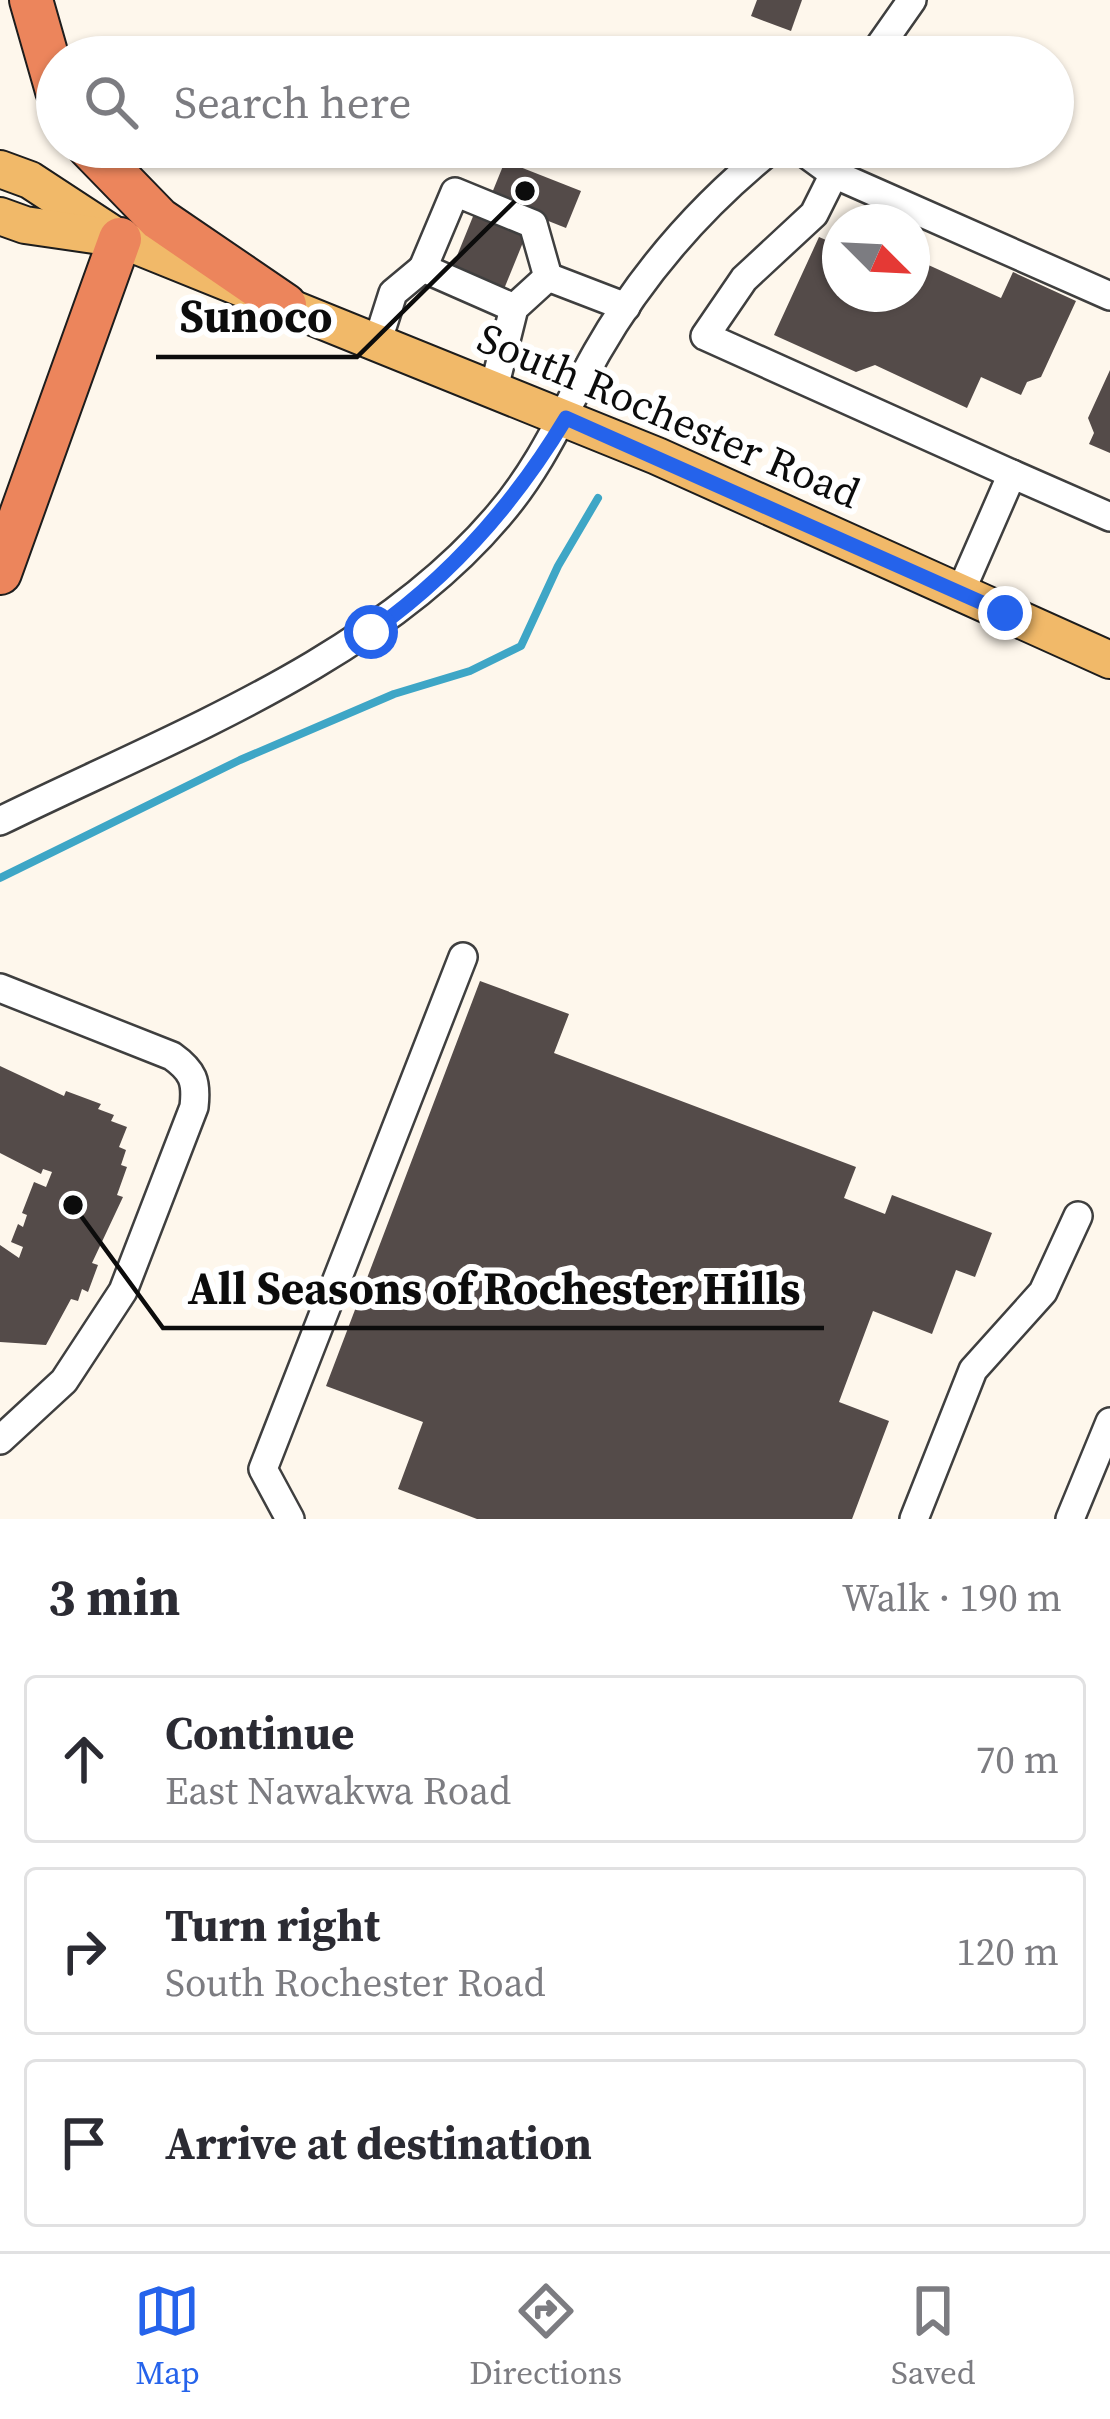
<!DOCTYPE html>
<meta charset="utf-8">
<style>
body{margin:0;font-family:"Source Serif 4",serif;background:#f2f2f3;color:#2b2b33}
.compass{position:absolute;left:822px;top:204px;width:108px;height:108px;border-radius:50%;background:#fff;box-shadow:0 3px 9px #0004;rotate:114deg}
.stop{position:absolute;width:36px;height:36px;margin:-27px;border:9px solid #2563eb;border-radius:50%;background:#fff}
.stop.end{background:#2563eb;border-color:#fff;box-shadow:0 3px 12px #0008}
.list{margin:0;padding:0;list-style:none}
h2{display:flex;justify-content:space-between;align-items:center;height:156px;margin:0;padding:0 48px;font-size:51px}
h2 small{font-size:39px;font-weight:400;color:#7c7c81}
.list li{display:grid;grid-template-columns:78px 1fr auto;gap:36px;align-items:center;box-sizing:border-box;height:168px;margin:0 24px 24px;padding:0 24px;border:3px solid #e1e1e2;border-radius:12px}
.list b{display:block;font-size:45px;white-space:nowrap}
.list p{margin:0;font-size:39px;white-space:nowrap;color:#7c7c81}
.list em{font-size:39px;font-style:normal;color:#7c7c81}
.icon{flex:none;width:66px;height:66px;fill:none;stroke:currentColor;stroke-width:2;stroke-linecap:round;stroke-linejoin:round}
.map{position:relative;flex:none;width:1110px;height:1519px;overflow:hidden}
.search{position:absolute;background:#fff;box-shadow:0 3px 9px #0004;left:36px;right:36px;top:36px;height:132px;display:flex;align-items:center;gap:30px;box-sizing:border-box;padding:0 42px;border-radius:66px;color:#7c7c81;font-size:45px}
.sheet{height:732px;background:#fff}
nav{display:flex;justify-content:space-around;align-items:center;box-sizing:border-box;height:168px;border-top:3px solid #e1e1e2;background:#fff;font-size:33px;color:#7c7c81}
nav a{display:grid;justify-items:center;gap:6px}
nav .on{color:#2563eb}
.map>svg:first-child{display:block}
</style>
<div class="map">
<svg width="1110" height="1519" viewBox="0 0 1110 1519">
<rect width="100%" height="100%" fill="#fef7ec"/>
<g fill="none" stroke-linecap="round" stroke-linejoin="round">
<polyline stroke="#3ea6c6" stroke-width="8" points="0,878 240,760 394,694 470,671 521,646 558,566 598,498"/>
</g>
<g fill="#544b49">
<polygon points="757,0 802,0 791,31 751,16"/>
<polygon points="1006,37 1034,54 1033,57 995,57"/>
<polygon points="505,161 581,191 566,228 490,198"/>
<polygon points="474,214 526,235 502,294 450,273"/>
<polygon points="819,237 840,246 840,294 912,294 913,258 1001,298 1013,272 1076,301 1041,377 1027,382 1021,395 981,377 967,408 875,365 856,372 774,335"/>
<polygon points="1110,370 1110,453 1089,444 1094,433 1088,418"/>
<polygon points="480,981 569,1014 554,1053 856,1167 844,1198 885,1214 892,1195 992,1233 975,1277 956,1270 932,1334 873,1311 839,1402 889,1421 852,1519 477,1519 398,1489 423,1422 326,1386"/>
<polygon points="0,1066 64,1096 66,1091 101,1104 98,1109 114,1115 111,1121 127,1127 119,1147 126,1150 121,1165 127,1167 117,1195 123,1197 92,1263 98,1265 88,1292 82,1289 78,1301 71,1299 46,1345 0,1342 0,1245 19,1258 23,1247 11,1242 18,1224 23,1227 27,1215 22,1213 34,1182 46,1187 52,1172 43,1169 41,1174 0,1153"/>
</g>
<g fill="none" stroke-linecap="round" stroke-linejoin="round">
<g stroke="#3f3f3f" stroke-width="32">
<g id="minor">
<polyline points="872,57 912,0"/>
<polyline points="797,147 834,174 1110,296"/>
<polyline points="834,174 814,214 744,279 705,336 1012,474"/>
<polyline points="423,268 455,192 533,224 548,277"/>
<polyline points="378,340 393,293 423,268 514,308"/>
<polyline points="494,388 514,308 548,277 626,307"/>
<polyline points="960,593 1012,474 1110,517"/>
<path d="M0,821C169,738 376,661 499,515C542,465 565,409 597,352C642,273 703,204 774,147"/>
<path d="M0,988L172,1056C193,1071 197,1081 194,1107L123,1291L64,1381L0,1440"/>
<polyline points="290,1519 263,1469 463,957"/>
<polyline points="914,1519 973,1370 1043,1292 1078,1216"/>
<polyline points="1070,1519 1110,1422"/>
</g>
</g>
<g stroke="#1d1d1d" stroke-width="40">
<g id="major">
<polyline points="0,169 30,180 120,239 657,456 1110,660"/>
<polyline points="0,216 25,225 108,237"/>
</g>
</g>
<g stroke="#1d1d1d" stroke-width="46">
<g id="highway">
<polyline points="31,0 57,91"/>
<polyline points="89,147 159,219 285,305"/>
<polyline points="0,573 120,239"/>
</g>
</g>
<use href="#minor" stroke="#fff" stroke-width="27"/>
<use href="#major" stroke="#f1b969" stroke-width="36"/>
<use href="#highway" stroke="#ec855c" stroke-width="42"/>
</g>
<g fill="none" stroke-linecap="round" stroke-linejoin="round">
<path stroke="#2563eb" stroke-width="15" d="M371,632C453,574 515,503 566,418L1005,613"/>
</g>
<g text-anchor="middle" stroke-width="12" stroke-linejoin="round" paint-order="stroke">
<g font-size="42" fill="#0c0c0c" stroke="#fff">
<text transform="translate(669 415) rotate(23)" y="15">South Rochester Road</text>
</g>
</g>
<path fill="none" stroke="#0c0c0c" stroke-width="4.5" d="M525 191L357 357H156M73 1205L163 1328H824"/>
<g fill="#0c0c0c" stroke="#fff" stroke-width="4.5">
<circle cx="525" cy="191" r="12"/>
<circle cx="73" cy="1205" r="12"/>
</g>
<g font-size="45" text-anchor="middle" font-weight="bold" fill="#0c0c0c" stroke="#fff" stroke-width="12" stroke-linejoin="round" paint-order="stroke">
<text x="256" y="332">Sunoco</text>
<text x="494" y="1304">All Seasons of Rochester Hills</text>
</g>
</svg>
<svg class="compass" viewBox="-18 -18 36 36"><path d="M0-13l5 13h-10z" fill="#e53935"/><path d="M0 13l5-13h-10z" fill="#7c7c81"/></svg>
<div class="stop" style="left:371px;top:632px"></div>
<div class="stop end" style="left:1005px;top:613px"></div>
<div class="search"><svg class="icon" aria-label="search" viewBox="0 0 24 24"><circle cx="10" cy="10" r="6"/><path d="M15 15l6 6"/></svg>Search here</div>
</div>
<section class="sheet">
<h2>3 min<small>Walk · 190 m</small></h2>
<ul class="list">
<li><svg class="icon" aria-label="ahead" viewBox="0 0 24 24"><path d="M12 20V5M6 11l6-6 6 6"/></svg><div><b>Continue</b><p>East Nawakwa Road</p></div><em>70 m</em></li>
<li><svg class="icon" aria-label="right" viewBox="0 0 24 24"><path d="M7 20v-9h11M14 6l5 5-5 5"/></svg><div><b>Turn right</b><p>South Rochester Road</p></div><em>120 m</em></li>
<li><svg class="icon" aria-label="arrive" viewBox="0 0 24 24"><path d="M6 21V4h12l-3 4 3 4H6"/></svg><div><b>Arrive at destination</b></div></li>
</ul>
</section>
<nav>
<a class="on"><svg class="icon" aria-label="map" viewBox="0 0 24 24"><path d="M3 6l6-2 6 2 6-2v14l-6 2-6-2-6 2zM9 4v14M15 6v14"/></svg>Map</a>
<a><svg class="icon" aria-label="directions" viewBox="0 0 24 24"><path d="M12 3l9 9-9 9-9-9zM9 14v-3h6M13 9l2 2-2 2"/></svg>Directions</a>
<a><svg class="icon" aria-label="saved" viewBox="0 0 24 24"><path d="M7 4h10v16l-5-4-5 4z"/></svg>Saved</a>
</nav>
